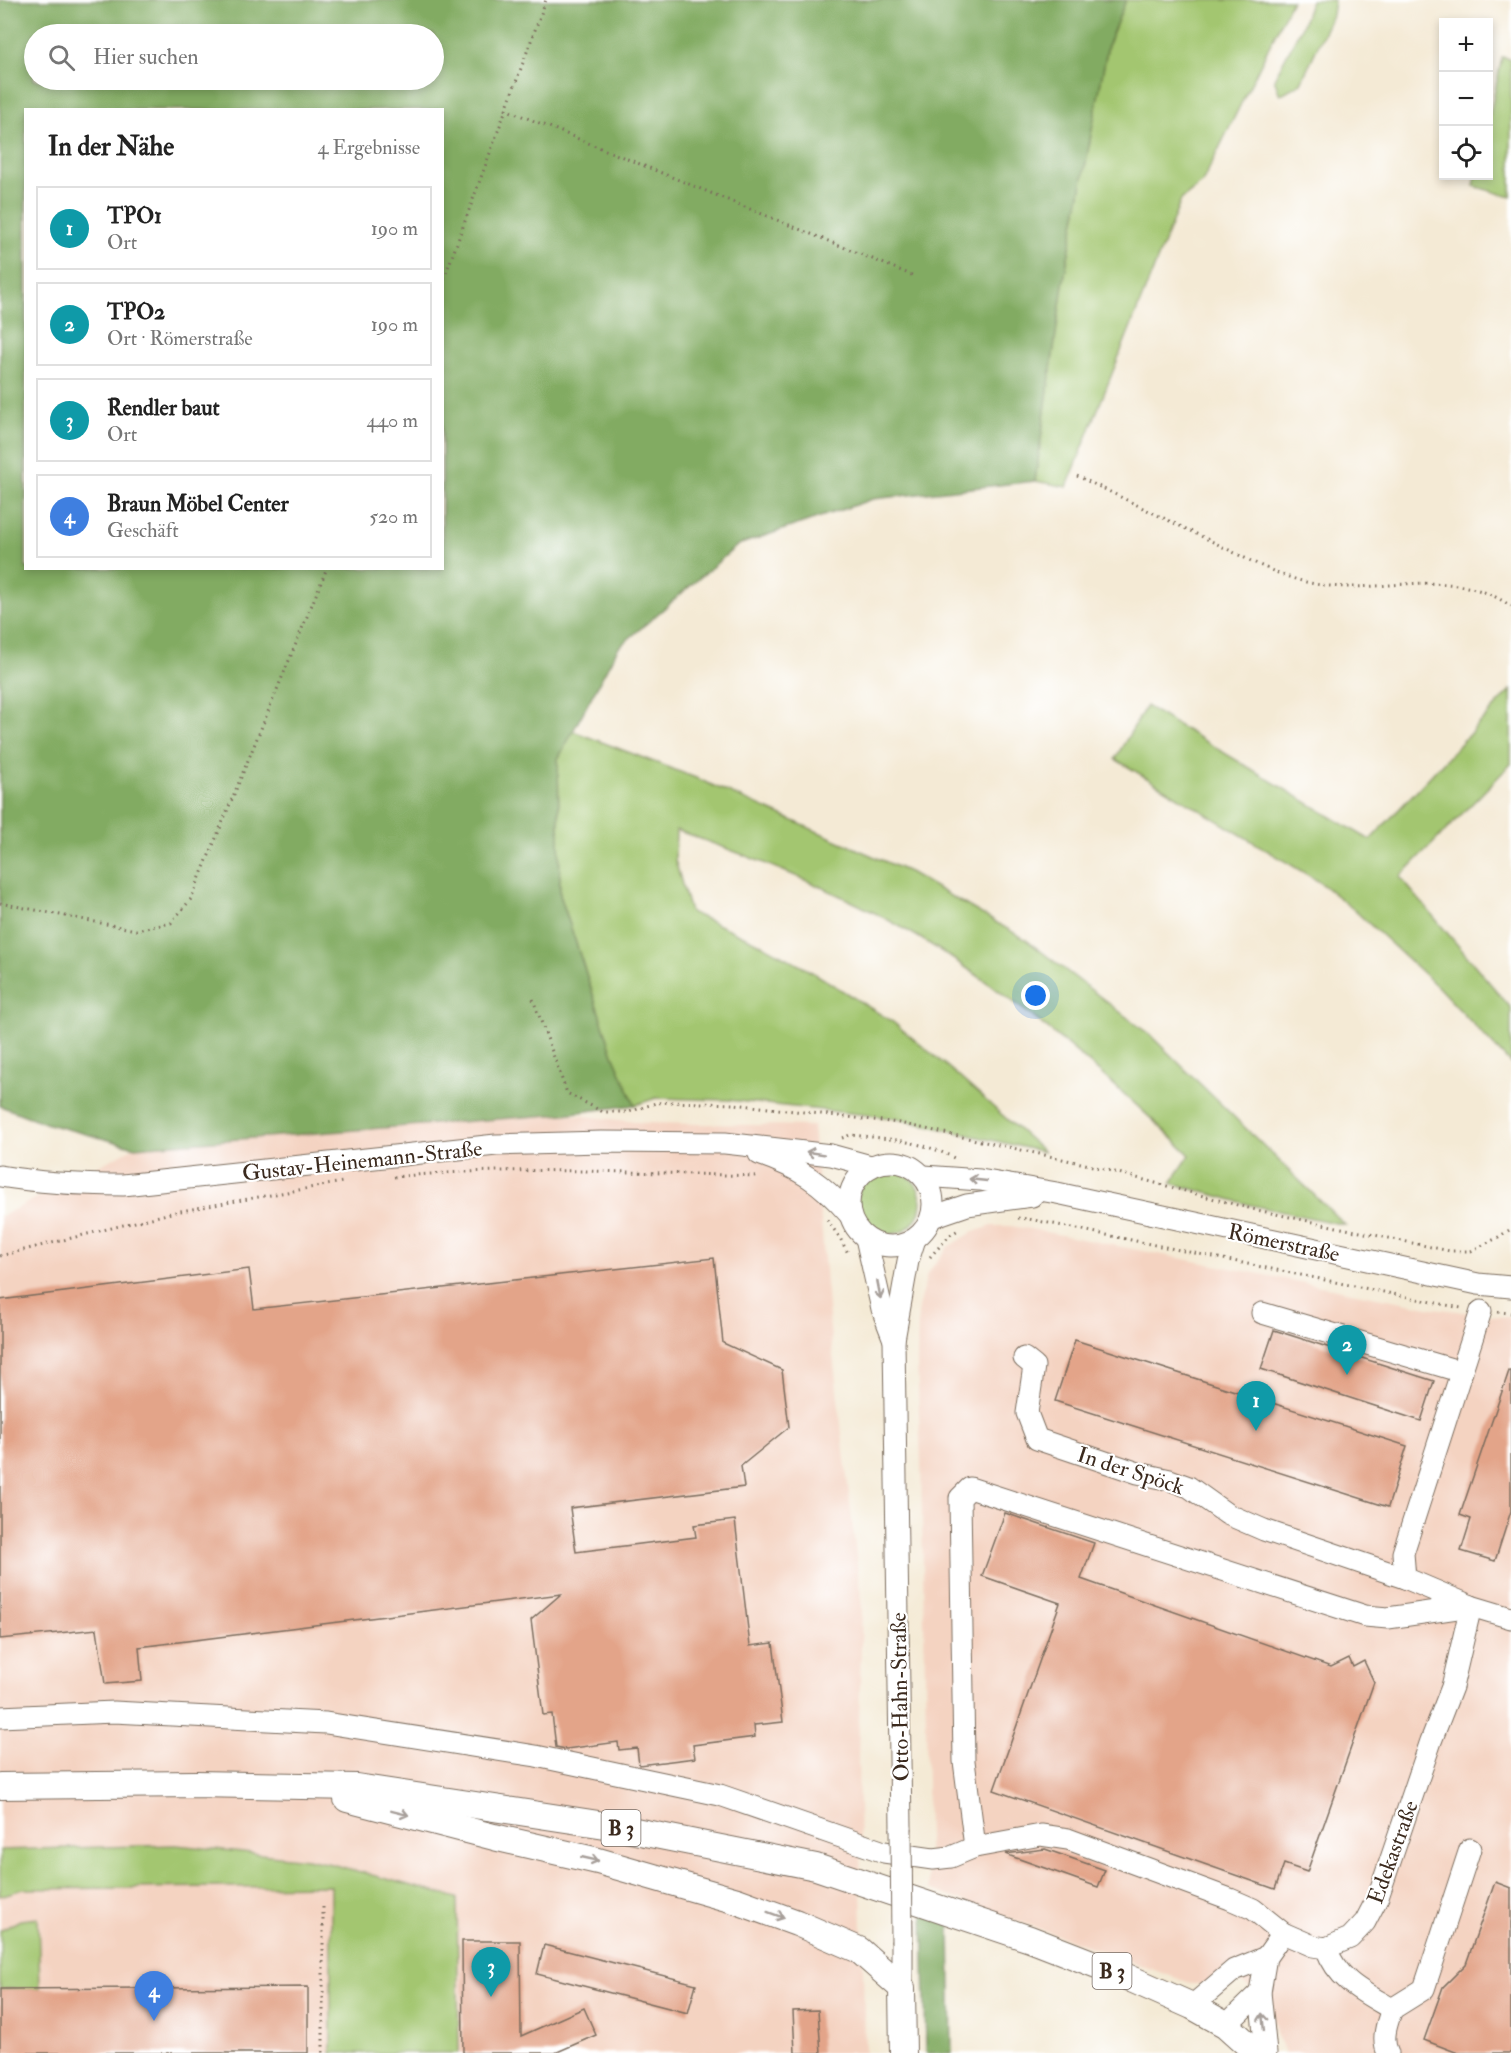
<!DOCTYPE html>
<html lang="de">
<meta charset="utf-8">
<style>
body{margin:0;font-family:"IM FELL Double Pica",serif;background:#f2f2f2;color:#222}
.controls{position:absolute;right:18px;top:18px;display:grid;overflow:hidden;border-radius:0px;box-shadow:0 3px 9px #0003}
.controls button{width:54px;height:54px;display:grid;place-items:center;padding:0;border:0;border-bottom:2px solid #e0e0e0;background:#fff;color:#222;font:30px sans-serif}
.you{position:absolute;left:1036px;top:996px;width:21px;height:21px;margin:-15px;border:4px solid #fff;border-radius:50%;background:#1a73e8;box-shadow:0 0 0 9px #1a73e833}
.badge{display:grid;place-items:center;width:39px;height:39px;border-radius:50%;background:#b5179e;color:#fff;font-size:20px;font-weight:700}
.pin{position:absolute;translate:-50% -50px;filter:drop-shadow(0 2px 3px #0008)}
.pin::after{content:'';position:absolute;top:32px;width:21px;height:18px;background:inherit;clip-path:polygon(0 0,100% 0,50% 100%)}
.list{margin:0;padding:0;list-style:none}
h2{display:flex;justify-content:space-between;align-items:center;height:78px;margin:0;padding:0 24px;font-size:26px}
h2 small{font-size:20px;font-weight:400;color:#767676}
.list li{display:grid;grid-template-columns:39px 1fr auto;gap:18px;align-items:center;box-sizing:border-box;height:84px;margin:0 12px 12px;padding:0 12px;border:2px solid #e0e0e0;border-radius:0px}
.list b{display:block;font-size:22px;white-space:nowrap}
.list p{margin:0;font-size:20px;white-space:nowrap;color:#767676}
.list em{font-size:20px;font-style:normal;color:#767676}
.icon{flex:none;width:33px;height:33px;fill:none;stroke:currentColor;stroke-width:2;stroke-linecap:round;stroke-linejoin:round}
.map{position:relative;flex:none;width:1511px;height:2053px;overflow:hidden}
.search{position:absolute;background:#fff;box-shadow:0 3px 9px #0003;left:24px;top:24px;width:420px;height:66px;display:flex;align-items:center;gap:15px;box-sizing:border-box;padding:0 21px;border-radius:33px;color:#767676;font-size:22px}
.panel{position:absolute;background:#fff;box-shadow:0 3px 9px #0003;left:24px;top:108px;width:420px;height:462px;border-radius:0px}
.map>svg:first-child{display:block}
</style>
<div class="map">
<svg width="1511" height="2053" viewBox="0 0 1511 2053">
<rect width="100%" height="100%" fill="#fff"/>
<filter id="ink" filterUnits="userSpaceOnUse"><feTurbulence type="fractalNoise" baseFrequency=".0167" numOctaves="2"/><feDisplacementMap in="SourceGraphic" scale="12" xChannelSelector="R" yChannelSelector="G"/><feConvolveMatrix kernelMatrix="1 2 1 2 8 2 1 2 1" color-interpolation-filters="sRGB"/></filter>
<filter id="wash" filterUnits="userSpaceOnUse"><feTurbulence type="fractalNoise" baseFrequency=".008" numOctaves="4" result="noise"/><feDisplacementMap in="SourceGraphic" scale="24" xChannelSelector="R" yChannelSelector="G"/><feGaussianBlur stdDeviation="1.35" result="paint"/><feColorMatrix in="noise" values="0 0 0 0 0 0 0 0 0 0 0 0 0 0 0 0 0 1.4 0 .05"/><feComposite in="paint" operator="in"/></filter>
<g filter="url(#wash)">
<rect width="100%" height="100%" fill="#f4ead5"/>
<g fill="#f4d3c1">
<polygon points="564,1114 646,1123 813,1126 830,1329 862,1607 858,1761 865,2053 0,2053 0,1217 135,1147"/>
<polygon points="992,1226 1010,1226 1036,1230 1433,1308 1511,1318 1511,2053 1285,2053 1276,2034 1271,1999 1224,1973 1206,1984 1193,1984 929,1889 921,1464 917,1362 918,1313 927,1274 948,1247 973,1232"/>
</g>
<g fill="#a3c670" stroke="#6f7847" stroke-width="1.5">
<polygon points="1126,0 1292,0 1202,183 1181,200 1067,487 1035,481 1063,284 1108,44"/>
<polygon points="1311,0 1334,0 1332,15 1301,83 1280,95 1274,79 1302,26"/>
<polygon points="1502,57 1511,59 1511,197 1474,186 1476,176 1488,176 1489,118"/>
<polygon points="1511,690 1511,764 1400,877 1511,1008 1511,1064 1438,987 1353,909 1318,881 1115,759 1146,706 1370,840"/>
<path d="M573,731L696,778L909,872L1025,939L1150,1035L1345,1225L1251,1205L1171,1183L1190,1155C1110,1079 1027,1005 933,946C853,896 765,862 676,830L675,860L690,912L759,943L819,976L893,1022L949,1068L1044,1152L903,1120L877,1116L728,1100L656,1098L635,1105L613,1055L560,895L558,759Z"/>
<circle cx="889" cy="1202" r="32"/>
<polygon points="176,1845 307,1859 331,1864 457,1898 459,2053 331,2053 331,1886 23,1889 0,1896 0,1850"/>
<polygon points="38,1918 40,1989 0,1989 0,1931 20,1920"/>
</g>
<g fill="#82ab62" stroke="#5e6a40" stroke-width="1.5" fill-rule="evenodd">
<path d="M0,0H1126L1108,44L1063,284L1035,481L873,499L738,545L618,648L558,759L560,895L613,1055L635,1105L564,1114L135,1147L48,1124L0,1106ZM434,34V80H34V34ZM26,110H442V568H26Z"/>
<polygon points="923,1913 950,1925 952,2053 926,2053"/>
</g>
<g id="blocks">
<g fill="#e3a489">
<polygon points="714,1258 723,1343 782,1370 789,1427 741,1466 744,1487 570,1508 576,1552 696,1537 694,1525 735,1520 750,1646 773,1643 783,1722 754,1725 755,1737 693,1745 695,1758 639,1765 637,1748 619,1750 618,1742 566,1749 556,1747 552,1714 543,1715 531,1620 561,1594 139,1647 142,1681 105,1684 97,1629 0,1639 0,1300 249,1269 254,1309"/>
<polygon points="1274,1330 1434,1381 1421,1421 1261,1369"/>
<polygon points="1075,1340 1407,1446 1388,1507 1055,1401"/>
<polygon points="1509,1371 1511,1371 1511,1511 1495,1561 1461,1551 1471,1519 1460,1515"/>
<polygon points="1005,1513 1094,1543 1081,1579 1331,1667 1349,1658 1353,1667 1364,1661 1374,1682 1307,1872 1284,1864 1275,1889 994,1790 1060,1603 982,1576"/>
<polygon points="1045,1849 1105,1870 1098,1887 1005,1854"/>
<polygon points="1495,1882 1511,1888 1511,2053 1458,2053 1424,2040 1443,1987 1466,1964"/>
<polygon points="462,1941 520,1941 521,2036 584,2008 596,2035 555,2053 463,2053"/>
<polygon points="544,1945 696,1984 688,2013 537,1974"/>
<polygon points="308,1987 308,2053 0,2053 0,1989"/>
<polygon points="818,2010 821,2053 795,2053 793,2011"/>
</g>
</g>
</g>
<g filter="url(#ink)">
<use href="#blocks" fill-opacity="0" stroke="#7c6d5e" stroke-width="1.5"/>
<g fill="none" stroke-linecap="round" stroke-linejoin="round">
<g stroke="#7c6d5e" stroke-width="23">
<g id="minor">
<path d="M759,1154C800,1168 822,1183 850,1215"/>
<circle cx="891" cy="1204" r="42"/>
<path d="M0,1176C41,1183 81,1185 123,1185L496,1145L601,1142L725,1143L831,1155L871,1166"/>
<polyline points="924,1176 980,1180 1057,1193 1478,1284 1511,1287"/>
<polyline points="932,1217 967,1205 1032,1196"/>
<polyline points="866,1238 882,1309 894,1340"/>
<polyline points="1481,1311 1403,1553 1405,1578 1471,1606 1511,1618"/>
<polyline points="1262,1313 1462,1372"/>
<polyline points="1024,1358 1034,1366 1027,1413 1037,1439 1138,1473 1170,1480 1189,1487 1227,1514 1264,1530 1405,1578"/>
<polyline points="0,1717 114,1712 326,1723 536,1756 720,1795 884,1852 933,1859 951,1857 975,1847 1041,1835 1068,1839 1230,1899 1253,1909 1283,1933 1313,1946 1326,1948 1350,1938 1365,1922 1378,1897 1431,1741 1452,1687 1471,1606"/>
<polyline points="901,1828 894,1340 908,1261 915,1239"/>
<polyline points="975,1847 964,1761 960,1498 970,1488 1365,1616 1388,1618 1471,1606"/>
<polyline points="902,1943 902,1988"/>
<path d="M1326,1948C1338,1981 1363,1992 1392,2009L1424,1989L1470,1849"/>
<polyline points="1192,2006 1234,1970 1266,1957"/>
<polyline points="1226,2025 1260,1992"/>
<polyline points="1266,2053 1260,1992 1266,1957 1283,1933"/>
<path d="M1388,2053C1381,2039 1387,2023 1392,2009"/>
</g>
</g>
<g stroke="#7c6d5e" stroke-width="28">
<g id="major">
<polyline points="0,1786 196,1784 357,1787 605,1825 816,1867 1030,1939 1120,1974 1192,2006 1226,2025 1257,2053"/>
<polyline points="347,1799 494,1837 598,1861 737,1901 797,1923 859,1950 902,1988 903,2053"/>
</g>
</g>
<g stroke="#7c6d5e" stroke-width="3" stroke-dasharray="1.5 4.5" stroke-linecap="butt">
<polyline points="505,109 914,276"/>
<polyline points="442,284 546,0"/>
<path d="M1077,476C1121,497 1165,519 1209,540C1242,556 1274,575 1310,583C1378,598 1446,562 1511,606"/>
<polyline points="0,903 136,930 171,923 191,899 327,568"/>
<polyline points="533,999 567,1093 603,1112 629,1112 656,1103 671,1102 734,1104 899,1123 1085,1164 1252,1209 1450,1251 1471,1251 1497,1238 1511,1229"/>
<path d="M842,1138L850,1135C885,1138 923,1141 954,1158"/>
<path d="M394,1177C513,1165 640,1173 759,1176"/>
<polyline points="1018,1218 1029,1219 1461,1308"/>
<polyline points="827,1220 840,1238 849,1255"/>
<polyline points="0,1256 175,1212 343,1182"/>
<polyline points="930,1257 950,1235 960,1229"/>
<polyline points="1498,1312 1511,1313"/>
<polyline points="323,1907 323,2053"/>
</g>
<use href="#minor" stroke="#fff" stroke-width="21"/>
<use href="#major" stroke="#fff" stroke-width="26"/>
<g stroke="#7c6d5e" stroke-width="23" stroke-linecap="butt">
<polyline id="minor-bridge" points="901,1828 902,1943"/>
</g>
<use href="#minor-bridge" stroke="#fff" stroke-width="21"/>
</g>
<defs><path id="oneway-shaft" d="M-6 0H5M1.5-3L5.5 0L1.5 3" fill="none" stroke-width="1.6" stroke-linecap="round" stroke-linejoin="round" transform="scale(1.5)"/></defs>
<g stroke="#a79f9a">
<use href="#oneway-shaft" transform="translate(815 1153) rotate(-171)"/>
<use href="#oneway-shaft" transform="translate(978 1180) rotate(-174)"/>
<use href="#oneway-shaft" transform="translate(879 1290) rotate(79)"/>
<use href="#oneway-shaft" transform="translate(400 1813) rotate(14)"/>
<use href="#oneway-shaft" transform="translate(590 1859) rotate(13)"/>
<use href="#oneway-shaft" transform="translate(776 1915) rotate(20)"/>
<use href="#oneway-shaft" transform="translate(1263 2022) rotate(-96)"/>
</g>
</g>
<g text-anchor="middle" stroke-width="4.5" stroke-linejoin="round" paint-order="stroke">
<g fill="#fff" stroke="#766a62" stroke-width="1.5">
<rect x="601.5" y="1810" width="39" height="36" rx="4.5"/>
<rect x="1092.5" y="1953" width="39" height="36" rx="4.5"/>
</g>
<g font-size="21" font-weight="bold" fill="#3b2a1e">
<text x="621" y="1835">B 3</text>
<text x="1112" y="1978">B 3</text>
</g>
<g font-size="22" fill="#3b2a1e" stroke="#fff">
<text transform="translate(362 1160) rotate(-6)" y="8">Gustav-Heinemann-Straße</text>
<text transform="translate(1284 1242) rotate(12)" y="8">Römerstraße</text>
<text transform="translate(1131 1470) rotate(18)" y="8">In der Spöck</text>
<text transform="translate(899 1697) rotate(-91)" y="8">Otto-Hahn-Straße</text>
<text transform="translate(1392 1852) rotate(-70)" y="8">Edekastraße</text>
</g>
</g>
</svg>
<div class="controls">
<button>+</button>
<button>−</button>
<button><svg class="icon" aria-label="locate" viewBox="0 0 24 24"><circle cx="12" cy="12" r="6"/><path d="M12 2v4M12 18v4M2 12h4M18 12h4"/></svg></button>
</div>
<div class="you"></div>
<div class="pin badge" style="left:1256px;top:1431px;background:#0f9aa8">1</div>
<div class="pin badge" style="left:1347px;top:1375px;background:#0f9aa8">2</div>
<div class="pin badge" style="left:491px;top:1997px;background:#0f9aa8">3</div>
<div class="pin badge" style="left:154px;top:2021px;background:#3f7fe0">4</div>
<div class="search"><svg class="icon" aria-label="search" viewBox="0 0 24 24"><circle cx="10" cy="10" r="6"/><path d="M15 15l6 6"/></svg>Hier suchen</div>
<section class="panel">
<h2>In der Nähe<small>4 Ergebnisse</small></h2>
<ul class="list">
<li><span class="badge" style="background:#0f9aa8">1</span><div><b>TPO1</b><p>Ort</p></div><em>190 m</em></li>
<li><span class="badge" style="background:#0f9aa8">2</span><div><b>TPO2</b><p>Ort · Römerstraße</p></div><em>190 m</em></li>
<li><span class="badge" style="background:#0f9aa8">3</span><div><b>Rendler baut</b><p>Ort</p></div><em>440 m</em></li>
<li><span class="badge" style="background:#3f7fe0">4</span><div><b>Braun Möbel Center</b><p>Geschäft</p></div><em>520 m</em></li>
</ul>
</section>
</div>
